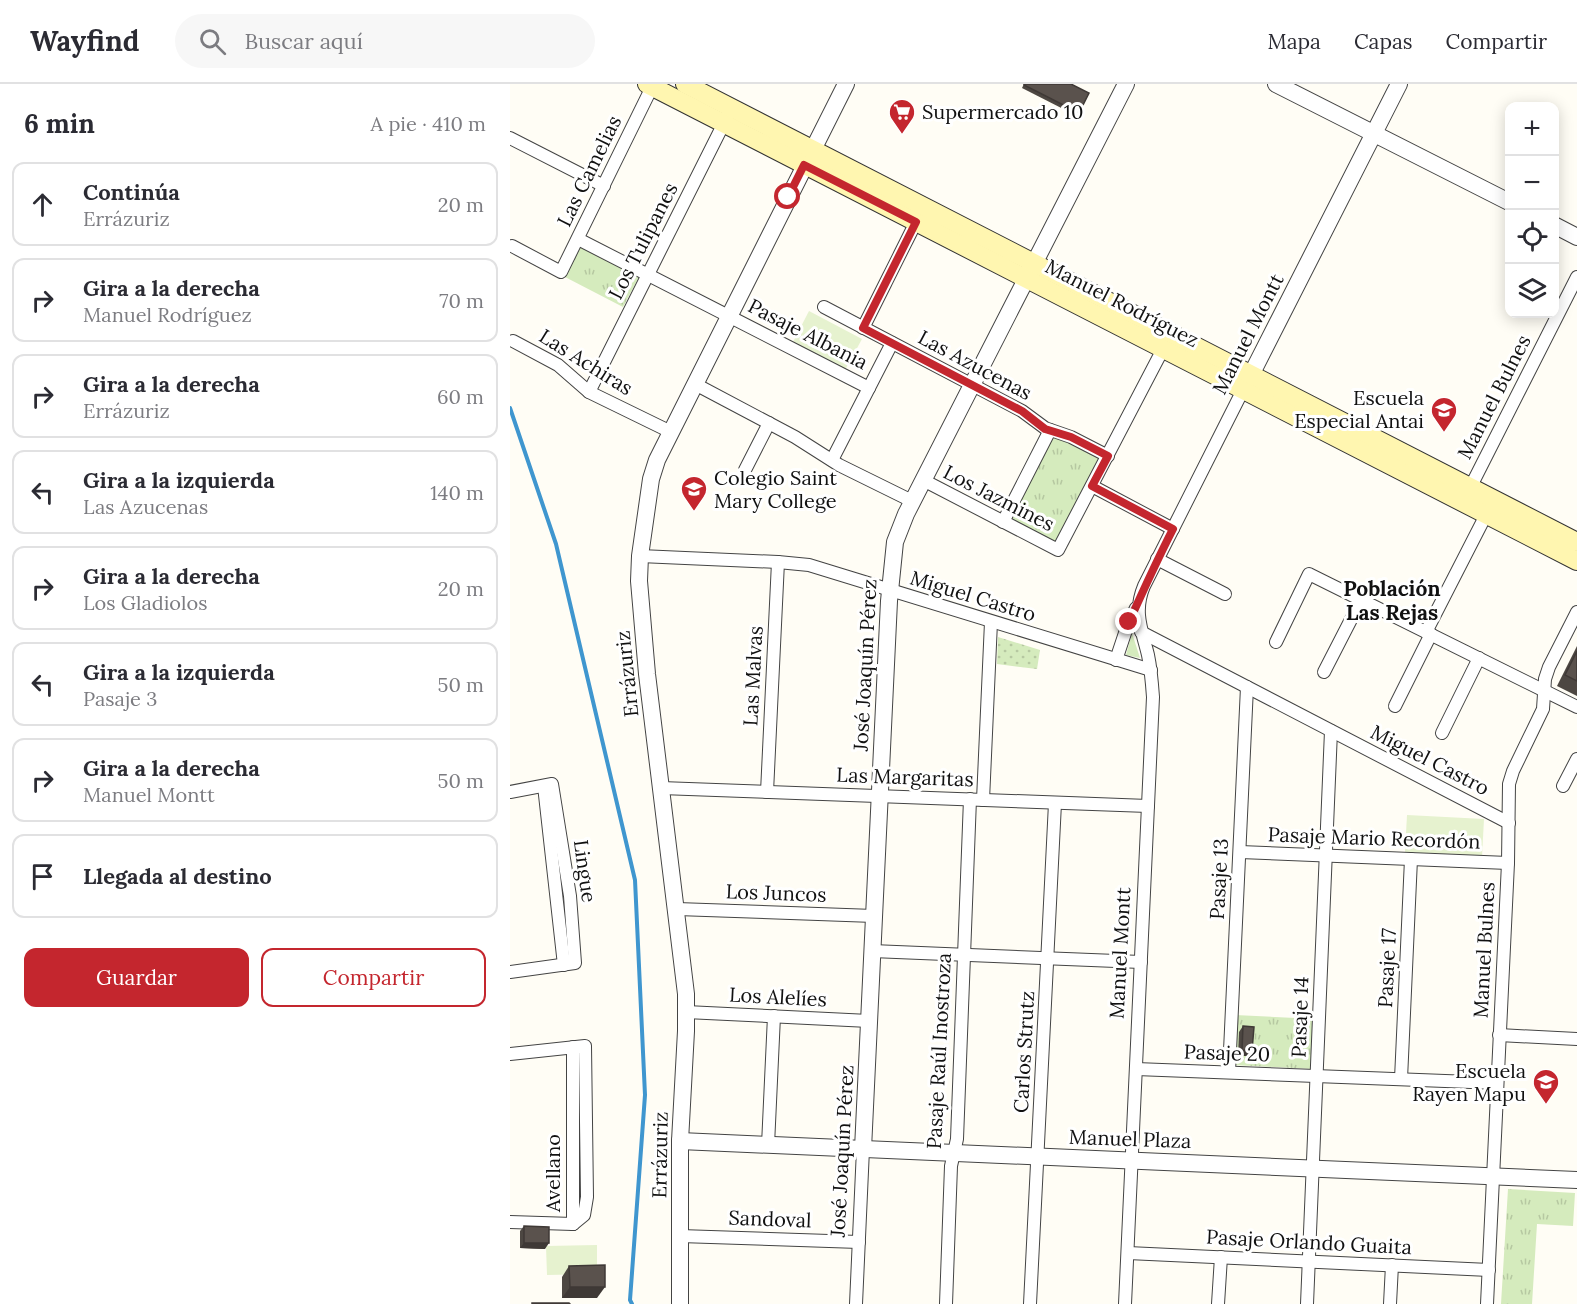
<!DOCTYPE html>
<html lang="es">
<meta charset="utf-8">
<style>
body{margin:0;font-family:Lora,serif;background:#f7f7f7;color:#2b2b33}
.controls{position:absolute;right:18px;top:18px;display:grid;overflow:hidden;border-radius:12px;box-shadow:0 3px 15px #0003}
.controls button{width:54px;height:54px;display:grid;place-items:center;padding:0;border:0;border-bottom:2px solid #e1e1e2;background:#fff;color:#2b2b33;font:30px sans-serif}
.stop{position:absolute;width:18px;height:18px;margin:-14px;border:4px solid #c4262e;border-radius:50%;background:#fff}
.stop.end{background:#c4262e;border-color:#fff;box-shadow:0 2px 6px #0008}
.list{margin:0;padding:0;list-style:none}
h2{display:flex;justify-content:space-between;align-items:center;height:78px;margin:0;padding:0 24px;font-size:26px}
h2 small{font-size:20px;font-weight:400;color:#7c7c81}
.list li{display:grid;grid-template-columns:39px 1fr auto;gap:18px;align-items:center;box-sizing:border-box;height:84px;margin:0 12px 12px;padding:0 12px;border:2px solid #e1e1e2;border-radius:12px}
.list b{display:block;font-size:22px;white-space:nowrap}
.list p{margin:0;font-size:20px;white-space:nowrap;color:#7c7c81}
.list em{font-size:20px;font-style:normal;color:#7c7c81}
.actions{display:flex;gap:12px;padding:18px 24px}
.actions a{flex:1;padding:14px 0;border:2px solid #c4262e;border-radius:12px;text-align:center;font-size:21px;color:#c4262e}
.actions .main{background:#c4262e;color:#fff}
.icon{flex:none;width:33px;height:33px;fill:none;stroke:currentColor;stroke-width:2;stroke-linecap:round;stroke-linejoin:round}
.map{position:relative;flex:none;width:1067px;height:1220px;overflow:hidden}
header{display:flex;align-items:center;gap:36px;box-sizing:border-box;height:84px;padding:0 30px;background:#fff;border-bottom:2px solid #e1e1e2}
header strong{font-size:28px}
nav{display:flex;gap:33px;margin-inline-start:auto;font-size:21px}
.search{width:420px;height:54px;background:#f7f7f7;display:flex;align-items:center;gap:15px;box-sizing:border-box;padding:0 21px;border-radius:33px;color:#7c7c81;font-size:22px}
main{display:flex}
aside{flex:1;background:#fff}
.map>svg:first-child{display:block}
</style>
<header>
<strong>Wayfind</strong>
<div class="search"><svg class="icon" aria-label="search" viewBox="0 0 24 24"><circle cx="10" cy="10" r="6"/><path d="M15 15l6 6"/></svg>Buscar aquí</div>
<nav><a>Mapa</a><a>Capas</a><a>Compartir</a></nav>
</header>
<main>
<aside>
<h2>6 min<small>A pie · 410 m</small></h2>
<ul class="list">
<li><svg class="icon" aria-label="ahead" viewBox="0 0 24 24"><path d="M12 20V5M6 11l6-6 6 6"/></svg><div><b>Continúa</b><p>Errázuriz</p></div><em>20 m</em></li>
<li><svg class="icon" aria-label="right" viewBox="0 0 24 24"><path d="M7 20v-9h11M14 6l5 5-5 5"/></svg><div><b>Gira a la derecha</b><p>Manuel Rodríguez</p></div><em>70 m</em></li>
<li><svg class="icon" aria-label="right" viewBox="0 0 24 24"><path d="M7 20v-9h11M14 6l5 5-5 5"/></svg><div><b>Gira a la derecha</b><p>Errázuriz</p></div><em>60 m</em></li>
<li><svg class="icon" aria-label="left" viewBox="0 0 24 24"><path d="M17 20v-9H6M10 6l-5 5 5 5"/></svg><div><b>Gira a la izquierda</b><p>Las Azucenas</p></div><em>140 m</em></li>
<li><svg class="icon" aria-label="right" viewBox="0 0 24 24"><path d="M7 20v-9h11M14 6l5 5-5 5"/></svg><div><b>Gira a la derecha</b><p>Los Gladiolos</p></div><em>20 m</em></li>
<li><svg class="icon" aria-label="left" viewBox="0 0 24 24"><path d="M17 20v-9H6M10 6l-5 5 5 5"/></svg><div><b>Gira a la izquierda</b><p>Pasaje 3</p></div><em>50 m</em></li>
<li><svg class="icon" aria-label="right" viewBox="0 0 24 24"><path d="M7 20v-9h11M14 6l5 5-5 5"/></svg><div><b>Gira a la derecha</b><p>Manuel Montt</p></div><em>50 m</em></li>
<li><svg class="icon" aria-label="arrive" viewBox="0 0 24 24"><path d="M6 21V4h12l-3 4 3 4H6"/></svg><div><b>Llegada al destino</b></div></li>
</ul>
<div class="actions"><a class="main">Guardar</a><a>Compartir</a></div>
</aside>
<div class="map">
<svg width="1067" height="1220" viewBox="0 0 1067 1220">
<defs>
<pattern id="grass-tufts" width="24" height="20" patternUnits="userSpaceOnUse" patternTransform="scale(1.5)"><rect width="24" height="20" fill="#d5ebbd"/><path d="M3 7l-1-3M5 7V3M7 7l1-3M15 17l-1-3M17 17v-4M19 17l1-3" fill="none" stroke="#b6c8a1"/></pattern>
<pattern id="park-dots" width="8" height="8" patternUnits="userSpaceOnUse" patternTransform="scale(1.5)"><rect width="8" height="8" fill="#d5ebbd"/><path d="M2 2h.1M6 6h.1" fill="none" stroke="#b6c8a1" stroke-width="1.8" stroke-linecap="round"/></pattern>
</defs>
<rect width="100%" height="100%" fill="#fffdf5"/>
<g fill="url(#grass-tufts)">
<polygon points="71,161 129,193 113,223 55,193"/>
<polygon points="544,348 590,373 544,460 498,436"/>
<polygon points="622,549 630,574 616,571"/>
<polygon points="725,931 805,935 803,985 723,981"/>
<polygon points="998,1105 1065,1109 1063,1142 1027,1140 1022,1220 991,1220"/>
</g>
<polygon fill="url(#park-dots)" points="488,553 530,566 527,585 487,580"/>
<g fill="#e6f2cf">
<polygon points="299,227 352,255 335,286 283,258"/>
<polygon points="897,731 974,735 972,773 895,768"/>
<polygon points="87,1161 87,1190 37,1191 36,1162"/>
</g>
<g fill="none" stroke-linecap="round" stroke-linejoin="round">
<polyline stroke="#3f96cf" stroke-width="4" points="0,324 46,460 125,796 135,1011 120,1216 122,1220"/>
<g stroke="#444" stroke-width="14">
<g id="minor">
<polyline points="0,54 94,102"/>
<polyline points="68,155 359,304"/>
<polyline points="2,162 51,188 142,3"/>
<polyline points="314,223 512,327 535,344 561,353 598,372"/>
<polyline points="353,244 406,138"/>
<polyline points="3,257 48,281 79,308 161,348"/>
<polyline points="185,300 285,353 329,381 402,417"/>
<polyline points="79,308 217,33"/>
<polyline points="322,376 382,259"/>
<polyline points="235,386 259,339"/>
<polyline points="413,396 548,466 653,265"/>
<polyline points="582,402 663,445"/>
<polyline points="958,408 1067,193"/>
<polyline points="493,438 540,346"/>
<polyline points="130,472 268,478 299,481 641,586"/>
<polyline points="647,475 715,510"/>
<polyline points="631,548 999,739"/>
<polyline points="916,548 979,425"/>
<polyline points="766,558 799,490 1067,623"/>
<polyline points="606,576 616,546 626,524"/>
<polyline points="814,588 851,516"/>
<polyline points="885,622 921,550"/>
<polyline points="932,649 969,574"/>
<polyline points="34,702 54,881"/>
<polyline points="1053,702 1067,675"/>
<polyline points="151,704 638,722"/>
<polyline points="0,708 42,700 60,812 65,879 0,888"/>
<polyline points="257,708 268,478"/>
<polyline points="473,716 481,538"/>
<polyline points="730,768 998,779"/>
<polyline points="167,825 364,832"/>
<polyline points="362,867 631,878"/>
<polyline points="176,928 359,937"/>
<polyline points="989,951 1067,955"/>
<polyline points="0,970 75,962 77,1113 74,1131 63,1140"/>
<polyline points="626,985 987,999"/>
<polyline points="719,988 737,603"/>
<polyline points="891,995 901,775"/>
<polyline points="258,1061 264,932"/>
<polyline points="0,1138 63,1140"/>
<polyline points="63,1140 63,963"/>
<polyline points="170,1152 349,1158"/>
<polyline points="618,1169 979,1186"/>
<polyline points="346,1220 353,1065"/>
<polyline points="436,1220 441,1082 447,1055 460,715"/>
<polyline points="520,1220 545,719"/>
<path d="M615,1220L643,613C642,599 641,585 638,571C632,546 623,528 634,502L736,300"/>
<polyline points="708,1220 711,1173"/>
<polyline points="797,1220 821,647"/>
<polyline points="880,1220 882,1181"/>
<polyline points="977,1220 998,779 999,700 1003,687 1033,625 1035,595 1039,583 1067,528"/>
</g>
</g>
<g stroke="#444" stroke-width="18">
<g id="tertiary">
<polyline points="766,0 999,118"/>
<polyline points="1044,141 1067,153"/>
<polyline points="741,291 889,0"/>
<polyline points="170,1057 1067,1096"/>
<polyline points="353,1065 379,517 385,458 396,430 616,0"/>
<polyline points="170,1220 170,1057 176,947 176,910 137,590 129,497 130,472 141,395 147,376 336,0"/>
</g>
</g>
<g stroke="#333" stroke-width="20">
<g id="secondary">
<polyline points="137,0 1067,477"/>
<polyline points="175,0 1067,458"/>
</g>
</g>
<use href="#minor" stroke="#fff" stroke-width="12"/>
<use href="#tertiary" stroke="#fff" stroke-width="16"/>
<use href="#secondary" stroke="#fff6b0" stroke-width="18"/>
</g>
<g fill="#4d4742">
<polygon points="514,0 561,0 569,29 567,32 512,4"/>
<polygon points="1067,562 1067,612 1047,602"/>
<polygon points="733,942 742,967 739,972 728,972 729,948"/>
<polygon points="14,1142 35,1165 10,1164 10,1147"/>
<polygon points="59,1182 87,1214 52,1214 52,1193"/>
</g>
<g fill="#3f3936">
<polygon points="732,966 742,967 739,972 728,972"/>
<polygon points="14,1159 39,1159 35,1165 10,1164"/>
<polygon points="60,1203 95,1203 87,1214 52,1214"/>
</g>
<g fill="#5a524d" stroke="#3f3936" stroke-width="1.5">
<polygon points="514,0 561,0 579,9 569,29 514,1"/>
<polygon points="1067,567 1067,597 1055,591"/>
<polygon points="733,942 744,943 742,967 732,966"/>
<polygon points="14,1142 39,1143 39,1159 14,1159"/>
<polygon points="95,1181 95,1203 60,1203 59,1182"/>
<polygon points="22,1219 59,1219 60,1220 22,1220"/>
</g>
<g fill="none" stroke-linecap="round" stroke-linejoin="round">
<path stroke="#c4262e" stroke-width="8" d="M278,113L294,81L406,138L353,244L512,327L535,345L561,353L598,372L582,402L663,445C647,476 633,507 619,538"/>
</g>
<defs>
<g id="supermarket-pin" transform="scale(1.35)"><path d="M0 17L-7.5 6A9.5 9.5 0 1 1 7.5 6Z" fill="#c4262e" stroke="#fff"/><path d="M-6-5.5h2.5l.6 2H6L4.5 2H-2.5L-4.4-4H-6ZM-1.5 3.2a1.3 1.3 0 1 0 .1 0ZM3 3.2a1.3 1.3 0 1 0 .1 0Z" fill="#fff"/></g>
<g id="school-pin" transform="scale(1.35)"><path d="M0 17L-7.5 6A9.5 9.5 0 1 1 7.5 6Z" fill="#c4262e" stroke="#fff"/><path d="M0-5L7-2L0 1L-7-2ZM-4 1L0 2.5L4 1V4Q0 6-4 4Z" fill="#fff"/></g>
</defs>
<g fill-rule="evenodd">
<use href="#supermarket-pin" x="392" y="28"/>
<use href="#school-pin" x="934" y="326"/>
<use href="#school-pin" x="184" y="405"/>
<use href="#school-pin" x="1036" y="998"/>
</g>
<g text-anchor="middle" stroke-width="6" stroke-linejoin="round" paint-order="stroke">
<g font-size="20" fill="#111" stroke="#fff" text-anchor="start">
<text x="412" y="35">Supermercado 10</text>
<text x="914" y="321" text-anchor="end">Escuela<tspan x="914" dy="23">Especial Antai</tspan></text>
<text x="204" y="401">Colegio Saint<tspan x="204" dy="23">Mary College</tspan></text>
<text x="1016" y="994" text-anchor="end">Escuela<tspan x="1016" dy="23">Rayen Mapu</tspan></text>
</g>
<g font-size="20" fill="#111" stroke="#fff">
<text transform="translate(79 87) rotate(-64)" y="7">Las Camelias</text>
<text transform="translate(133 157) rotate(-63)" y="7">Los Tulipanes</text>
<text transform="translate(612 219) rotate(27)" y="7">Manuel Rodríguez</text>
<text transform="translate(298 250) rotate(27)" y="7">Pasaje Albania</text>
<text transform="translate(738 250) rotate(-63)" y="7">Manuel Montt</text>
<text transform="translate(76 278) rotate(32)" y="7">Las Achiras</text>
<text transform="translate(465 281) rotate(28)" y="7">Las Azucenas</text>
<text transform="translate(984 313) rotate(-63)" y="7">Manuel Bulnes</text>
<text transform="translate(489 414) rotate(27)" y="7">Los Jazmines</text>
<text transform="translate(463 512) rotate(17)" y="7">Miguel Castro</text>
<text transform="translate(355 581) rotate(-87)" y="7">José Joaquín Pérez</text>
<text transform="translate(117 590) rotate(-96)" y="7">Errázuriz</text>
<text transform="translate(243 592) rotate(-87)" y="7">Las Malvas</text>
<text transform="translate(920 676) rotate(27)" y="7">Miguel Castro</text>
<text transform="translate(395 693) rotate(2)" y="7">Las Margaritas</text>
<text transform="translate(864 754) rotate(2)" y="7">Pasaje Mario Recordón</text>
<text transform="translate(75 787) rotate(82)" y="7">Lingue</text>
<text transform="translate(709 795) rotate(-87)" y="7">Pasaje 13</text>
<text transform="translate(266 809) rotate(2)" y="7">Los Juncos</text>
<text transform="translate(974 866) rotate(-87)" y="7">Manuel Bulnes</text>
<text transform="translate(610 869) rotate(-87)" y="7">Manuel Montt</text>
<text transform="translate(877 884) rotate(-87)" y="7">Pasaje 17</text>
<text transform="translate(268 913) rotate(3)" y="7">Los Alelíes</text>
<text transform="translate(790 933) rotate(-88)" y="7">Pasaje 14</text>
<text transform="translate(429 967) rotate(-87)" y="7">Pasaje Raúl Inostroza</text>
<text transform="translate(514 968) rotate(-87)" y="7">Carlos Strutz</text>
<text transform="translate(717 969) rotate(2)" y="7">Pasaje 20</text>
<text transform="translate(620 1055) rotate(2)" y="7">Manuel Plaza</text>
<text transform="translate(332 1067) rotate(-87)" y="7">José Joaquín Pérez</text>
<text transform="translate(150 1071) rotate(-89)" y="7">Errázuriz</text>
<text transform="translate(43 1089) rotate(-90)" y="7">Avellano</text>
<text transform="translate(260 1135) rotate(2)" y="7">Sandoval</text>
<text transform="translate(799 1158) rotate(3)" y="7">Pasaje Orlando Guaita</text>
</g>
<g font-size="21" font-weight="bold" fill="#111" stroke="#fff">
<text x="882" y="512">Población<tspan x="882" dy="24">Las Rejas</tspan></text>
</g>
</g>
</svg>
<div class="controls">
<button>+</button>
<button>−</button>
<button><svg class="icon" aria-label="locate" viewBox="0 0 24 24"><circle cx="12" cy="12" r="6"/><path d="M12 2v4M12 18v4M2 12h4M18 12h4"/></svg></button>
<button><svg class="icon" aria-label="layers" viewBox="0 0 24 24"><path d="M12 4l9 5-9 5-9-5zM3 14l9 5 9-5"/></svg></button>
</div>
<div class="stop" style="left:278px;top:113px"></div>
<div class="stop end" style="left:619px;top:538px"></div>
</div>
</main>
